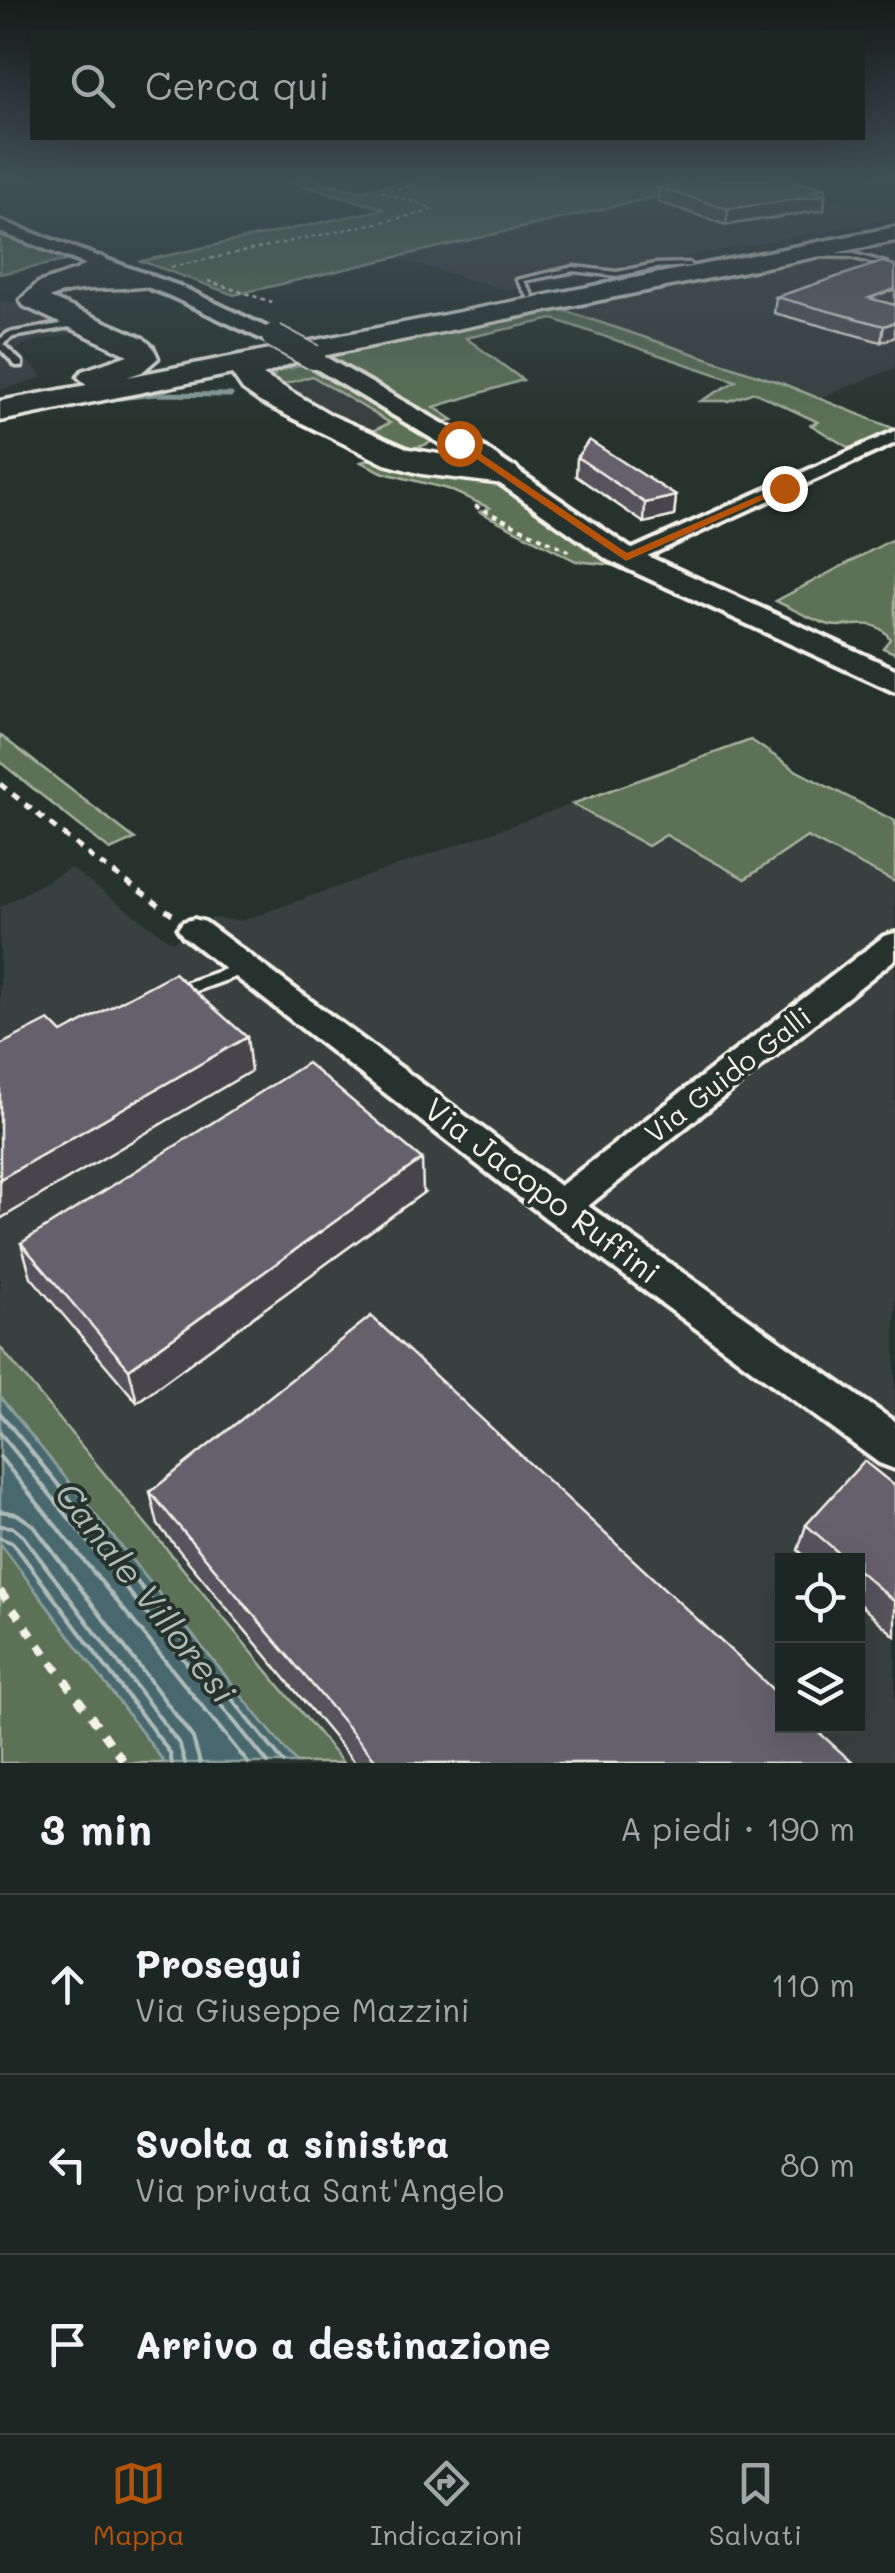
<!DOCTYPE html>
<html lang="it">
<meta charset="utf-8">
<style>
body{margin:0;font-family:Mali,sans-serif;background:#29322f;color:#f1f3f6}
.controls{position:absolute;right:30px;bottom:30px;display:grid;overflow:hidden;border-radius:0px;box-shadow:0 10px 40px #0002}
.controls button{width:90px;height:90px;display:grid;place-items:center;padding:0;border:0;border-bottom:2px solid #3a4340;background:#1c2622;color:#f1f3f6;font:50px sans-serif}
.stop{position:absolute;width:30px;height:30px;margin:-22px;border:8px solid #b45309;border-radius:50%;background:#fff}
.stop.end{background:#b45309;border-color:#fff;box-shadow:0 2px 10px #0008}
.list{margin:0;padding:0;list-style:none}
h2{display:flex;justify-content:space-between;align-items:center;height:130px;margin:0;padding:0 40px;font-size:42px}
h2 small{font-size:32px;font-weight:400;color:#a0a5a5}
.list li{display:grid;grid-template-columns:65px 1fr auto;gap:30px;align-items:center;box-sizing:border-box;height:180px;padding:0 40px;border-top:2px solid #3a4340}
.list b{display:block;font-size:38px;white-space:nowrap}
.list p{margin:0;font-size:32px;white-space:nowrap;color:#a0a5a5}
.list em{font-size:32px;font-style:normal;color:#a0a5a5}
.icon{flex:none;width:55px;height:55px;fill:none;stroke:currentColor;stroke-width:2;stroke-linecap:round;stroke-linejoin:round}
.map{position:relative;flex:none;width:895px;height:1763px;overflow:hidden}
.search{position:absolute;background:#1c2622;box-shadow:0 10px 40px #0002;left:30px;right:30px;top:30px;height:110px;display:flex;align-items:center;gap:25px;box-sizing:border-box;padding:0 35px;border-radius:0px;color:#a0a5a5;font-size:38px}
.sheet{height:670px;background:#1c2622}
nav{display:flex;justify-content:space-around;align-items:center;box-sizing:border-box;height:140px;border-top:2px solid #3a4340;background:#1c2622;font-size:28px;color:#a0a5a5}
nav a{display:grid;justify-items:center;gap:5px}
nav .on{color:#b45309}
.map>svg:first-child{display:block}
</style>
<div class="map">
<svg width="895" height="1763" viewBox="0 0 895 1763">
<rect width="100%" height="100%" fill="#26332d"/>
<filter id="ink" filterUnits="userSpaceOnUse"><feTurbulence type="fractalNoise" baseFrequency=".01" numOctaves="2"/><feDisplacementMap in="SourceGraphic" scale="20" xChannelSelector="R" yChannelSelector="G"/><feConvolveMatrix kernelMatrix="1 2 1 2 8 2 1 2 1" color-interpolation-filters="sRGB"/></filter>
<g filter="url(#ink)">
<g fill="#394140" fill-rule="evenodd">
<polygon points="727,180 895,210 895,218 507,290 395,258"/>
<polygon points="895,246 895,368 820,398 560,309 824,257 875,265 890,261 868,251"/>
<polygon points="0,301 14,302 79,333 30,342 16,350 44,377 0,390"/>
<polygon points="312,376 392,424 366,434 280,393 278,386"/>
<path d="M572,804L647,846L666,835L745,879L807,837L895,882V1763H343L0,1347V907L70,868L172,942L212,918L241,921ZM782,1560H858V1726H782Z"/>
</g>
<g fill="#5c7155" stroke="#a8b19e" stroke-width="2.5">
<polygon points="286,180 317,180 359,191 414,180 727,180 234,295 141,261 384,209"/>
<polygon points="0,234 70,260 0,274"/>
<polygon points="560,309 781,383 895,429 851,449 811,425 818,422 754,392 729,401 701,401 736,381 553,319 466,338 523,380 434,407 453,420 440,423 324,355"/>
<path d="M297,357L432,436L433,441C410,455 389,443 366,434L390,423L312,376L278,386L257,371Z"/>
<polygon points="381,456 492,477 572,530 592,551 613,565 576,561 480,512 490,508 448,489 384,473 361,462"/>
<path d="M895,538V653L883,648L890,639C875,614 851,630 830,625C812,620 793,609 776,601Z"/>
<polygon points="0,735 135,839 110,850 0,762"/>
<polygon points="751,740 797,771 895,821 895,882 807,837 745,879 666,835 648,846 572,804"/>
<polygon points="0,1347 343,1763 296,1763 0,1397"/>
<polygon points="0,1543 165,1763 0,1763"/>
</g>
<polygon fill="#47696d" stroke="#8c9f9e" stroke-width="2.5" points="0,1397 296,1763 165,1763 0,1543"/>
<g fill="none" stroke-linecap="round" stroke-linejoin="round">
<g stroke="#afbbb7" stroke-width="4">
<polyline points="0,1413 284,1763"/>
<polyline points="0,1433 268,1763"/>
<polyline points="0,1457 248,1763"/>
<polyline points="0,1511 17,1514 33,1525 193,1738 200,1763"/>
<polyline points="0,1526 12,1527 23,1536 180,1745 185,1763"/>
<polyline points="0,1538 13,1543 170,1753 172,1763"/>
</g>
<g stroke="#8c9f9e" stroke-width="5">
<polyline points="269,385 275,371 297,365"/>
<polyline points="0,422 112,399 155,394 231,395"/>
</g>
<g stroke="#f4f1e8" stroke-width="7">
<g id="lane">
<polygon points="811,253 851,253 886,263 883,265 851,257 813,256"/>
<polygon points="689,263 691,266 655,268 617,276 574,271 524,281 533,296 529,298 517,280 574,267 617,272 655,264"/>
<polygon points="78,321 81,325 13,337 3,344 22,362 22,366 16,366 0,349 0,339 8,333"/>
<polygon points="246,962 254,967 252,971 174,999 168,997 166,993 168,989"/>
</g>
</g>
<g stroke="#f4f1e8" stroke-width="8">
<g id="street">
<polygon points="895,431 895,443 634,562 626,563 615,557"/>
<polygon points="194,919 205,922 560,1186 884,936 895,933 895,959 588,1206 895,1422 895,1469 879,1463 546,1218 183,936 178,929 183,922"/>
</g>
</g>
<g stroke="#f4f1e8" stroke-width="8">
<g id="secondary">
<polygon points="0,221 182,287 285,336 282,341 266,341 168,295 0,232"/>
<polygon points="313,350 479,444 630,548 895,669 895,692 608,560 461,456 305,362 302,357 305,352"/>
</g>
</g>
<g stroke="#f4f1e8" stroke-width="7">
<path id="highway" d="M895,227V241L297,361L263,375L333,416L409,449L516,467L521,474L516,481L504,484L422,474L385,464L260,402L243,390L232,374L0,421V401L87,385L78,377L82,371L128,355L24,306L20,300L38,283L76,270L100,256L112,263L105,272L147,273L160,281C148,294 78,282 50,298L143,338L153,347L158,358L142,372L127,377Z"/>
</g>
<g stroke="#f4f1e8" stroke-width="2.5" stroke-dasharray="4 4" stroke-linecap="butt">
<polyline points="171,267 428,212 432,208 382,192 438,180"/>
<polyline points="208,281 272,302"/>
</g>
<polyline stroke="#f4f1e8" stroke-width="4" stroke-dasharray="5 5" stroke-linecap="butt" points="475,506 569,551"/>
<polyline stroke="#f4f1e8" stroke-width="5" stroke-dasharray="8 8" stroke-linecap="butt" points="0,784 94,859 175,916"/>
<polyline stroke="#f4f1e8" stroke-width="8" stroke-dasharray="11 11" stroke-linecap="butt" points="0,1591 125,1763"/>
<use href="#lane" fill="#26332d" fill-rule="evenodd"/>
<use href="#street" fill="#26332d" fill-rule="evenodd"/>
<use href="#secondary" fill="#26332d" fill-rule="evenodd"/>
<use href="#highway" fill="#26332d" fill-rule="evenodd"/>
<g stroke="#f4f1e8" stroke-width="28" stroke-linecap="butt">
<polyline id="secondary-bridge" points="274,336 313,357"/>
</g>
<use href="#secondary-bridge" stroke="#26332d" stroke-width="24"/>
</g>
<g fill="#57535d" stroke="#f4f1e8" stroke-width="2.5">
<polygon points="659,188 825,195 824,210 726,225 658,202"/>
<polygon points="776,297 895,305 895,337 881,342 774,313"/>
<polygon points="577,457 676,496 674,516 644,523 576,476"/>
<polygon points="423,1193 137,1402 31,1277 21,1243"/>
<polygon points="895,1486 895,1636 858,1603 858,1560 809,1560 798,1550 806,1525"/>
<polygon points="150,1492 853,1763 355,1763 158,1525"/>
</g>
<g fill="#47444c" stroke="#f4f1e8" stroke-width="2.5">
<polygon points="826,188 824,210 726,225 728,209"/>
<polygon points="895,289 895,304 866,314 869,298"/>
<polygon points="895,322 895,337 881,342 884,326"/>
<polygon points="676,496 674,516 644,523 645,503"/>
<polygon points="247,1037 251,1071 0,1219 0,1179"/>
<polygon points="422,1159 423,1193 137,1402 129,1369"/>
</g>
<g fill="#65616c" stroke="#f4f1e8" stroke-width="2.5">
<polygon points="693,180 786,180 826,188 814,191 826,195 728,209 659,188"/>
<polygon points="882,262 895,265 895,289 869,298 895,305 895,322 884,326 776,297"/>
<polygon points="589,440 676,496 645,503 577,457"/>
<polygon points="174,973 247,1037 0,1179 0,1045 49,1020 62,1033"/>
<polygon points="307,1063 422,1159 129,1369 21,1243"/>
<polygon points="371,1316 782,1698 782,1726 812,1726 853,1763 378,1763 150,1492"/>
<polygon points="864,1461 895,1486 895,1602 858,1570 858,1560 847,1560 806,1525"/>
</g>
</g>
<linearGradient id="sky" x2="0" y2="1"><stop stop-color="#151c19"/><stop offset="0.42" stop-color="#415057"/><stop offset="1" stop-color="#415057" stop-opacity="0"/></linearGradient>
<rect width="895" height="427" fill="url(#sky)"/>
<polygon fill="#b45309" points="456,441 462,441 627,553 781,486 790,488 626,561 456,445"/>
<g text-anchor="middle" stroke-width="8" stroke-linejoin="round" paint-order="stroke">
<g font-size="28" fill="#f4f1e8" stroke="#26332d">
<text transform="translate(728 1075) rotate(-38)" y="10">Via Guido Galli</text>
</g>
<g font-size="32" fill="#f4f1e8" stroke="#26332d">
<text transform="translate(542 1191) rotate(37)" y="11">Via Jacopo Ruffini</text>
</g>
<g font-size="35" font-style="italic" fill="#afbbb7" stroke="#26332d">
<text transform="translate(145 1593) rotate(52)" y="12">Canale Villoresi</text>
</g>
</g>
</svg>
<div class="controls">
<button><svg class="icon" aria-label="locate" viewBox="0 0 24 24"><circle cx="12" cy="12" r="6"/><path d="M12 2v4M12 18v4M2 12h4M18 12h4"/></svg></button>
<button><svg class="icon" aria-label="layers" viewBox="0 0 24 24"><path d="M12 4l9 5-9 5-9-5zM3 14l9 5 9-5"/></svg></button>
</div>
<div class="stop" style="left:459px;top:443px"></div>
<div class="stop end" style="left:784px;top:488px"></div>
<div class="search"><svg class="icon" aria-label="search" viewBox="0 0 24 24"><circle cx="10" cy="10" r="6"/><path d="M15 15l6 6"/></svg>Cerca qui</div>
</div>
<section class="sheet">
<h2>3 min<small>A piedi · 190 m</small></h2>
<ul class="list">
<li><svg class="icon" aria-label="ahead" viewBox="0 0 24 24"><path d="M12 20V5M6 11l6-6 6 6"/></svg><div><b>Prosegui</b><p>Via Giuseppe Mazzini</p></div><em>110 m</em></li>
<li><svg class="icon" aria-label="left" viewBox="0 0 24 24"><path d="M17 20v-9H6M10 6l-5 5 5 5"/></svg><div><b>Svolta a sinistra</b><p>Via privata Sant'Angelo</p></div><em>80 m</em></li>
<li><svg class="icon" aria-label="arrive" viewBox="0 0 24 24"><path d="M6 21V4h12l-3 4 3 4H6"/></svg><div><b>Arrivo a destinazione</b></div></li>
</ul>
</section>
<nav>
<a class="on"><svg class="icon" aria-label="map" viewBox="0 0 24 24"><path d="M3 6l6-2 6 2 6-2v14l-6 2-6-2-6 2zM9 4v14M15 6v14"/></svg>Mappa</a>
<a><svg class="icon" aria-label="directions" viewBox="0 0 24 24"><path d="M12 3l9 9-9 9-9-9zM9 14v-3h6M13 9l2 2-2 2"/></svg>Indicazioni</a>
<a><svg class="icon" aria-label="saved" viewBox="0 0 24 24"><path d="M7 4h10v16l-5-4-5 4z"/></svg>Salvati</a>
</nav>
